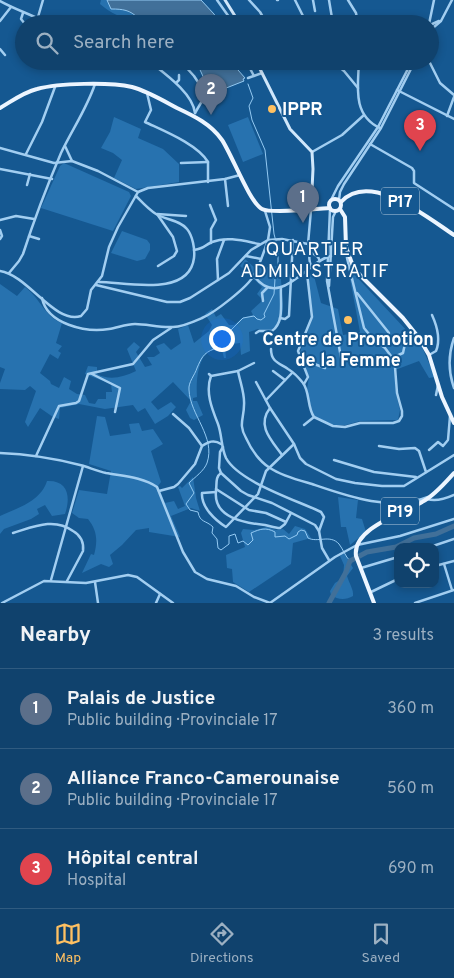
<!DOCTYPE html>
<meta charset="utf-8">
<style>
body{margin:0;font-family:Overpass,sans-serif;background:#194972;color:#f1f3f6}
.controls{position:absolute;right:15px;bottom:15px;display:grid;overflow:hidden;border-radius:10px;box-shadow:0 2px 8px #0003}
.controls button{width:45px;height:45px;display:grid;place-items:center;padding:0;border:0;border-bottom:1px solid #305b80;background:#10426d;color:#f1f3f6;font:25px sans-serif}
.you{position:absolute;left:221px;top:338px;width:18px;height:18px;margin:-12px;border:4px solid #fff;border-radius:50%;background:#1a73e8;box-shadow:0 0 0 8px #1a73e833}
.badge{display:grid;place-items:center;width:32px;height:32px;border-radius:50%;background:#ffc162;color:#fff;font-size:16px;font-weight:700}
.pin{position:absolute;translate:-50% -41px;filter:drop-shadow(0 1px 2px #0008)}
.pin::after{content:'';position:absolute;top:26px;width:18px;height:15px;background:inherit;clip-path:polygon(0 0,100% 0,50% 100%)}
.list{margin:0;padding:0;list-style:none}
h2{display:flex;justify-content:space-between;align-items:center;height:65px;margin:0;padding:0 20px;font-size:21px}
h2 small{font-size:16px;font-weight:400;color:#9cb0c2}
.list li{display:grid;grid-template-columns:32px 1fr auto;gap:15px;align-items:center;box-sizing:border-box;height:80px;padding:0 20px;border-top:1px solid #305b80}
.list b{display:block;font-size:19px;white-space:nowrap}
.list p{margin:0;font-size:16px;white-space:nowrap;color:#9cb0c2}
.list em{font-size:16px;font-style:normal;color:#9cb0c2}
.icon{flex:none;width:28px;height:28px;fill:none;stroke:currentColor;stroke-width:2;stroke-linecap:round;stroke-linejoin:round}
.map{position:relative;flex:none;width:454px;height:603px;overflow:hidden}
.search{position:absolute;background:#10426d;box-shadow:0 2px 8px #0003;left:15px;right:15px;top:15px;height:55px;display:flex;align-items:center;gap:12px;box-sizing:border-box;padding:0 18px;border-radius:28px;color:#9cb0c2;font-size:19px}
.sheet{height:305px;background:#10426d}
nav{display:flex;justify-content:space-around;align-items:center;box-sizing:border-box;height:70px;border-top:1px solid #305b80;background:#10426d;font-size:14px;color:#9cb0c2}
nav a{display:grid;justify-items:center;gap:2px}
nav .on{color:#ffc162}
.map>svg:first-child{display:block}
</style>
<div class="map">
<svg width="454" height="603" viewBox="0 0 454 603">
<rect width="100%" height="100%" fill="#155891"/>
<g fill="#2772af">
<path d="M101,0H107L111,9C123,9 130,10 138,18L136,20C121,18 112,14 100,4Z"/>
<polygon points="114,117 141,129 138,138 163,149 179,164 179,182 136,189 114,178 122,160 113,153 101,148 110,132"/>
<polygon points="248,117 263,154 243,162 228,125"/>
<polygon points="64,163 129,192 131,196 113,231 41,208 60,166"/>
<polygon points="122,231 147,240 150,244 150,250 145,259 137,261 111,253"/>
<path d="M245,259L255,268L280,266L283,307L282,319L270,335L258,329L249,332L250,351L241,355L240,343L225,345L226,358H224L221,346C217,348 212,349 209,351C197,360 196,383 197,397L193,398V401H197L203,415L194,420L190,418L186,410L191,401L173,382L151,402L158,410L171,402L176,407L168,416L155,424L145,408L138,412L133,405L105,409L79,404L60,408L59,419L53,417L40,408L28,427L25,422L36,391L30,386L25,390L0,389V383L5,369L0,367V284L17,296L25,287C40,298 45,317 62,323L56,343L62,346L58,351L61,353L58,359L50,354L40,373L50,381L51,384L59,388L64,377L71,381L69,389L77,394L85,395L89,403L95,404L98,399H106V392H112L111,384L85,374L88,366L97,367V374C110,381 123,377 136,371L127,349L134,342L140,347L136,352L145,367L152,365L147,357H154L160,353L156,346L164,343L171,350L181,343L178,329L188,325L194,343L209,331L212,325L205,314L212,309L216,317L221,314L229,325H234L242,318L253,315L251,311L263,300L257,294L262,287L240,266Z"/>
<polygon points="351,267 353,273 422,347 435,377 429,378 419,361 395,370 396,393 400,410 398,420 360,421 346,425 334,425 315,417 311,409 307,389 309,377 300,352 313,317 308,275 313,272 321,303 338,309 343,335 360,332 348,268"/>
<path d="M97,416L105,417L110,436L131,433L129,424L139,423L142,431L153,429L163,444L151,451L161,482L158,486L165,503L174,501L178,509L185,506L178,487L180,486L182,488L193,477L196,498L200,511L191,508L171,516L180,537L149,532V528L136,530L122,545L110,555L113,564L109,567L101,564L82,573L91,554L94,555C98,541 97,530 88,519L79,518L72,513L79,490L107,494L111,471L89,464Z"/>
<path d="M47,481C68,480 71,497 65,514L52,516L45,505L37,509L39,514L31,519L4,529L0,534V516C18,508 41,501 47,481Z"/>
<polygon points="338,497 358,500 356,518 362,519 366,532 350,545 346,527 341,527"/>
<polygon points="295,526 305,529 311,538 293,543 291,564 249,592 233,582 232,569 227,568 226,555 245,547 241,533 243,529 254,530 267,527 276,530 283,529 289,534"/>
<path d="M344,553L353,568L347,576C349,583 354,590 353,596C346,600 338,600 331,595L330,591L335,583L343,578L344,565L340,556Z"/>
</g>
<g fill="#417099" stroke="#94caf3">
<path d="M107,0H201L214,14L220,24H157L143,17L138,18C130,10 123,9 111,9Z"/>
<polygon points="196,61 233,61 238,70 245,78 243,79 244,81 211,94"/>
</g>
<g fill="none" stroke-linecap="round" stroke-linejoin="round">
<path stroke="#94caf3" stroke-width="1" d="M248,84L253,98L249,106L252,120L265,150L274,234L278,249V269L275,279L274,294L264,314L265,317L261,320L257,319L254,316L243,318L229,332L222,333L214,349C203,353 201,359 197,368C195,375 188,382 189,390C190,415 216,437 207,463C204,471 195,477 189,483L194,493L186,504L190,510L198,512C200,523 206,520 213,527L212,533L217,539L218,548L221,550L229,544V536L235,534L238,543L243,541L248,545L253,540L251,533C260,529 266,527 275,532V537L285,536L289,539L297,535L298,532L301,530L305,531L308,538C318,543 330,534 339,544C343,549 345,556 350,561"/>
<polyline stroke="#417099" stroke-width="5" points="329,603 346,572 350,561 367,552 396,547 414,538 436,534 454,526"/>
<g stroke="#a2cef1" stroke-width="2.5">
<polyline points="217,0 234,24"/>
<polyline points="249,0 260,12 267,24"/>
<polyline points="277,0 278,0"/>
<polyline points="295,0 307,24"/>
<polyline points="313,0 315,11"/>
<polyline points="329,0 333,24"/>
<path d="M0,1C16,10 33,15 49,24"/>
<polyline points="23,13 21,19 25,24"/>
<polyline points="38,17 43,0"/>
<polyline points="0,21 11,7"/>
<polyline points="0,49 5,55"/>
<polyline points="47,61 47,63"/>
<path d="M149,61C164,73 193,93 195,113"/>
<polyline points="184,61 184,65 194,76 208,97"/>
<polyline points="246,61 254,76"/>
<polyline points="332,61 344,71 358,88"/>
<polyline points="429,61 440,83 454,95"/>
<polyline points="101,62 101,61"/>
<polyline points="248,78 262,73"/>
<polyline points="176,83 179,80 179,75"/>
<polyline points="397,90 454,119"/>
<path d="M147,93L151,110L145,122C164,131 197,144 208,162V182"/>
<polyline points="195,113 202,101 208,96"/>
<polyline points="447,116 454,97"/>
<polyline points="370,144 412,168 414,171 414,183 454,209"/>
<polyline points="65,146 72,161"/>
<polyline points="0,148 54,163 72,161 98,171 138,192"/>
<polyline points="312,152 342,135 364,115"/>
<polyline points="26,154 42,122 55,87"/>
<polyline points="181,163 208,162"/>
<polyline points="0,169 52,179"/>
<polyline points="225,179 228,206"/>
<polyline points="27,185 30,174"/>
<polyline points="210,205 216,220 211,229 211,243"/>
<polyline points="330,209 327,281 342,363"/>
<polyline points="0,220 16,216 34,219"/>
<polyline points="0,230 2,236 0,239"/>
<polyline points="29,236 39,239"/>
<path d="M308,244C311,253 307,260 312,268"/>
<path d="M194,250C206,248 203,246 212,242C227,236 244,241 259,244"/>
<polyline points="311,252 318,257 320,261"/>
<polyline points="246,256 261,259"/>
<polyline points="158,266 174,256 177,251 173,237 157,214 186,216"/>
<path d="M0,271C28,275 55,325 81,316L87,309L91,290L102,276L109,247L118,227L138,192L148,188L225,179L240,175"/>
<path d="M9,273L19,261L23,254C34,220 47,186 61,153C72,130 87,108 95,84"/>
<path d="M254,276C280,311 308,260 331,256"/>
<polyline points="218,280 217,259 224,240"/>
<path d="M99,282C125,282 189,298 194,258C195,250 193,236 187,229C180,220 166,220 156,214C148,209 142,202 136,196"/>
<polyline points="96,285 167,302 180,302 190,298 229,273 251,250 268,240 270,227 265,211"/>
<polyline points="329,286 333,217 336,211"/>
<polyline points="357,293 389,333"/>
<path d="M42,298C47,324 86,333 109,329C117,328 126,324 135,324C147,324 160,328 173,327C182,327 193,322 202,318C214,313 248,287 254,275C260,264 264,252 268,240L282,239L308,244L311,210"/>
<polyline points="263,301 262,293 268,287"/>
<polyline points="280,318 285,319 289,316 293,240"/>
<path d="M256,333L259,331H272C285,322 280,301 281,287"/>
<path d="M271,349C271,362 279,363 288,369C293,372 299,378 303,383C310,392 307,407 314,417L333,426L345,427L360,423H393L399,421L402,416V411L397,393L395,367L391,356L385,348L373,339L364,328L347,258V252"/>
<path d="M429,355L436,351C441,339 437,326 432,315"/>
<polyline points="392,358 403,353 406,339 411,328"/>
<polyline points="301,359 325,368"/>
<path d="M238,371C240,382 245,394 244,405C244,419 238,424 246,438C251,449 259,461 270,468C282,476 298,480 312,484C347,496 391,512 428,497"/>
<polyline points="273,371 285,380"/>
<polyline points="92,374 120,388 115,412"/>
<path d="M209,374L211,376C205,392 212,409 218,424C222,435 221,447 226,458C239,482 296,500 321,512L324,517L319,531"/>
<polyline points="211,376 238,371 254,363"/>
<polyline points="256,382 270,408 294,444 300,458 306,464 336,479 355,483 382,486 404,486 454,455"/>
<polyline points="304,384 308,377 298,351 312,317 307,273"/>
<polyline points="436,395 438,385"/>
<polyline points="266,400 292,373"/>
<path d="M270,408C256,426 272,441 282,455"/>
<polyline points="173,414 189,428 202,446"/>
<polyline points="304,425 314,417"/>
<polyline points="379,446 399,449 415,448 419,451 426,472"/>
<polyline points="223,447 220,452 219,468 221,473 241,491 248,495 272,503 315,525 319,531 322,548 329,560"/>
<polyline points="429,450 438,442 443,446 448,440 450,416"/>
<path d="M0,453C27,454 53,458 80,465C88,467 97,471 106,473C122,476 143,477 157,487L183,552L195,572L207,579L236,586L254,597L270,603"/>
<polyline points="36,456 59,406 76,403 79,401 88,374 133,364 153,340 171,328"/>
<polyline points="334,460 374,472 416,477"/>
<path d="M221,473C215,477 217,484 216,491C213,518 245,523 265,525C270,526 275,528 280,528L285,524L291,513"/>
<polyline points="216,489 249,510 266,513 286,522"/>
<path d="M159,491L174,487L178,484L195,464L202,446C208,442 214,439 221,444"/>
<path d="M216,492L202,493C201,507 215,520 226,527L258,494L266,471L294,444"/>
<path d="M427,499C436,502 445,499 454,495"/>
<path d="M13,533C33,527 54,517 73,531C80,535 84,542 83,551L67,581"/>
<polyline points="357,545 400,536 454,519"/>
<polyline points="430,547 454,539"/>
<polyline points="444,564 452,590"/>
<polyline points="435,566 454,561"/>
<polyline points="361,568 398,557"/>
<polyline points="51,580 83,466"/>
<polyline points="95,582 98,603"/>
<polyline points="371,592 398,579"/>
<polyline points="156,603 160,594"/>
<polyline points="415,603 454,590"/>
</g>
<g stroke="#a2cef1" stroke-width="2.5">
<polyline points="348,0 356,13 358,24"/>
<polyline points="429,24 434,0"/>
<polyline points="430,25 439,21"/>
<polyline points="430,35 434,27 441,21 452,0"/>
<path d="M359,61C358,86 352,115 380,128"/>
<polyline points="331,200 338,186 378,127 412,61"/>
<polyline points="339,200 340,192 344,184 381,128 415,61"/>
<path d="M454,338C448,355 448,371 454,388"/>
<polyline points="2,603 44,581 86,583 128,575 137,577 173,603"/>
<polyline points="270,603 335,557 357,545"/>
</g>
<g stroke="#d0e7fb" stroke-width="3">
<polyline points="225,0 240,24"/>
<polyline points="256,61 290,129 312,152 313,169 311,210"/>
</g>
<g stroke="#ecf5ff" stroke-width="4">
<path d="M0,108C12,101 24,92 37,89C59,83 110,82 132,87C147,91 162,100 177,108C194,116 211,124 222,140C232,155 250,203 262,209C271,214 317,209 330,208"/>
<circle cx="335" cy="205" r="6"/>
<path d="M341,202C370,170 428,218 454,235"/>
<polyline points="340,209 345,217 346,247 354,269 403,318 419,338 429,355 442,397 454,423"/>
<path d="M374,603L356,556C352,528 404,513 422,502C434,496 445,483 454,473"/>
</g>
</g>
<g fill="#ffc162" stroke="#155891" stroke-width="2">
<circle cx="272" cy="109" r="5"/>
<circle cx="348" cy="320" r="5"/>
</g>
<g text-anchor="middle" stroke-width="4" stroke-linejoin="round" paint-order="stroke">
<g fill="#155891" stroke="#b9cdde" stroke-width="1">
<rect x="381" y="187.5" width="38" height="27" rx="4"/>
<rect x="381" y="497.5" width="38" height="27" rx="4"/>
</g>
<g font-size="16" font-weight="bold" fill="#fff">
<text x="400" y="207">P17</text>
<text x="400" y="517">P19</text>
</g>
<g font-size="18" font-weight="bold" fill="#fff" stroke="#155891" text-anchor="start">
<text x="282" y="115">IPPR</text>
<text x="348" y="345" text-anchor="middle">Centre de Promotion<tspan x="348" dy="21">de la Femme</tspan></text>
</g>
<g font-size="19" letter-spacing="1" fill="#fff" stroke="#155891">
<text x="315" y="255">QUARTIER<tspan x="315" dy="22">ADMINISTRATIF</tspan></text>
</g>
</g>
</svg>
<div class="controls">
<button><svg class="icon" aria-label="locate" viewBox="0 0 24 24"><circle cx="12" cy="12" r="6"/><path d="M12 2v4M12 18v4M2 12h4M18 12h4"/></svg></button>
</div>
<div class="you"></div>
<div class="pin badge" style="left:303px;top:223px;background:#5c6f8a">1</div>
<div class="pin badge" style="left:211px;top:115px;background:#5c6f8a">2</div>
<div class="pin badge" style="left:420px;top:151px;background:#e0444e">3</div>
<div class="search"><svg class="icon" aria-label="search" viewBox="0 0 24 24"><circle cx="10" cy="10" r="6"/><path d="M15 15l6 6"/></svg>Search here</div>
</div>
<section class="sheet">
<h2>Nearby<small>3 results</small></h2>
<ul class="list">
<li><span class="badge" style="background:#5c6f8a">1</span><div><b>Palais de Justice</b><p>Public building · Provinciale 17</p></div><em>360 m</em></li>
<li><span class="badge" style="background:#5c6f8a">2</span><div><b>Alliance Franco-Camerounaise</b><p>Public building · Provinciale 17</p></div><em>560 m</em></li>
<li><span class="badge" style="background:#e0444e">3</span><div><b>Hôpital central</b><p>Hospital</p></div><em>690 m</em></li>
</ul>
</section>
<nav>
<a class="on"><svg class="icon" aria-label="map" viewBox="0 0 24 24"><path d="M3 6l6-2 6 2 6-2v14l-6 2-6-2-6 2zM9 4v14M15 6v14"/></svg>Map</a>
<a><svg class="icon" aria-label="directions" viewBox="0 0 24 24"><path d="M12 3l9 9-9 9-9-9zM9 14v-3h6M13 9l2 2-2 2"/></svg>Directions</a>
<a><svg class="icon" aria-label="saved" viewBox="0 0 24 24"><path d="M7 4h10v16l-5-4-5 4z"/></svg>Saved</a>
</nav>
